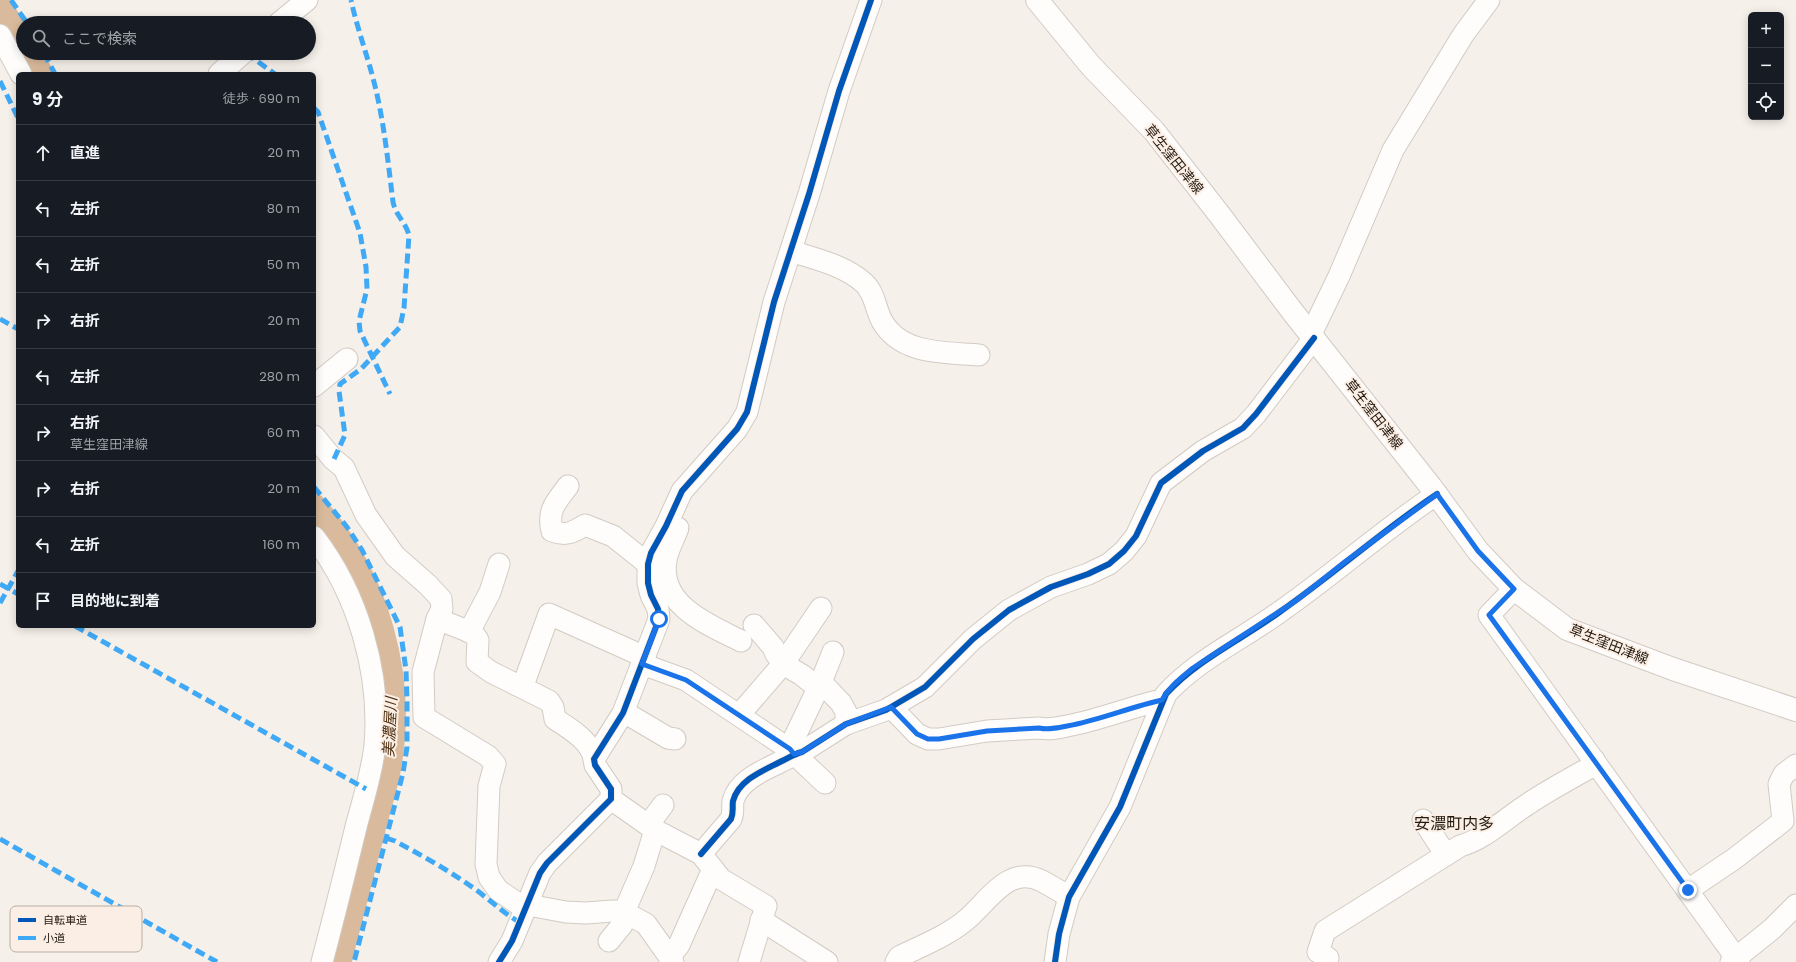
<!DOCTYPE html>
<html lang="ja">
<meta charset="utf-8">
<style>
body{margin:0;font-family:Poppins,"Noto Sans JP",sans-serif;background:#20242c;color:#f1f3f6}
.controls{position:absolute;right:12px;top:12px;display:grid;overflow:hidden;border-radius:6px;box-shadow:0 2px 10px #0003}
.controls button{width:36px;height:36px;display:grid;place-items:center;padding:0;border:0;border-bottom:1px solid #363941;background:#171b24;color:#f1f3f6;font:20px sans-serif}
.stop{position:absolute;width:12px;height:12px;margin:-9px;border:3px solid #1a73e8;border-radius:50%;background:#fff}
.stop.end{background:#1a73e8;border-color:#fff;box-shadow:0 1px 4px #0008}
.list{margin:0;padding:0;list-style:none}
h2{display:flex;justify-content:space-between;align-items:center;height:52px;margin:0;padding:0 16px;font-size:17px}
h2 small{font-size:13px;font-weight:400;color:#9ea1a6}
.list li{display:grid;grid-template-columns:26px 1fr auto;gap:12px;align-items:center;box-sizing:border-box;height:56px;padding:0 16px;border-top:1px solid #363941}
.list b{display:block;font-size:15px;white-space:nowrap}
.list p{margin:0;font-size:13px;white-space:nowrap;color:#9ea1a6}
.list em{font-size:13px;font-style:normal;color:#9ea1a6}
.icon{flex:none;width:22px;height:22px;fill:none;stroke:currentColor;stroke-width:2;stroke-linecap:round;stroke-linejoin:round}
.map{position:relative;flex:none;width:1796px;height:962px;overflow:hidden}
.search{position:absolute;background:#171b24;box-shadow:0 2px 10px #0003;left:16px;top:16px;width:300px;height:44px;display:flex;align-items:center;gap:10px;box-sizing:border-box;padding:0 14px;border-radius:22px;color:#9ea1a6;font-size:15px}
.panel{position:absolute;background:#171b24;box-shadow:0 2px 10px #0003;left:16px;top:72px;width:300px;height:556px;border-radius:6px}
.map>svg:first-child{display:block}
</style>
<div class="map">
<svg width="1796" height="962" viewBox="0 0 1796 962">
<rect width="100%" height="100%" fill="#f6f0ea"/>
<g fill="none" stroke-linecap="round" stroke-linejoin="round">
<g stroke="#daba9c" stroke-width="25">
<polyline points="0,7 23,42"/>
<polyline points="29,53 41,74"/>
<path d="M314,506C377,576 406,678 388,771C384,792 377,812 372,833C361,876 350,919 339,962"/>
</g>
<g stroke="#d2cbc3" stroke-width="23">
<g id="minor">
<polyline points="279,23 307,0"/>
<polyline points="0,35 21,74"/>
<polyline points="219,74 243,53"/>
<path d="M791,251C815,259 844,265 864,283C875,293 875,308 882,321C901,355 945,352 979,355"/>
<polyline points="1311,334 1339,276 1393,150 1463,35 1489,0"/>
<polyline points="314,386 347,359"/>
<polyline points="314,436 333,459 344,468 366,515 395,556 428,585 441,599 442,609 437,619 423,672 424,717 488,756 495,764 489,786 486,864 489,877 498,890 517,903 566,912 586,913 613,911 624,912 646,924 673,962"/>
<path d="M568,486C556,502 547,510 552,531C566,536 572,533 585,525L613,536L648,564"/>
<path d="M678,528C674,539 668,549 666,560C658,605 709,625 741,641"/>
<path d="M314,537C358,594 381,673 375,745C372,773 363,800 356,827C345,872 334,917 322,962"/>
<polyline points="1514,589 1489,615 1739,962"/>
<path d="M437,619L473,633L478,640L477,662L491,672L549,701L553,707L555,719C569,728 591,741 594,759"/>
<polyline points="754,625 773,647 776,654 783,664 802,675 818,688"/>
<polyline points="469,632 490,592 499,564"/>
<polyline points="642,664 686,680 789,749 825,783"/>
<polyline points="821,682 841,703 846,712 846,724"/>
<polyline points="517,685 525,680 549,614 645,657"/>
<path d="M891,707L917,734L928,739H939L987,731L1039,728C1049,730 1058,728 1067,726C1100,720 1130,707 1162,700"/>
<polyline points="624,712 668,738 675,739"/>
<polyline points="739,715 783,664 821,608"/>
<polyline points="789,749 821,682 833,652"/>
<polyline points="611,799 655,830 701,854 721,879 766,906 749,962"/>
<polyline points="1423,820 1446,855"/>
<polyline points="649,824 663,805"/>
<path d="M701,854L731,819C734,812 732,807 733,801C739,779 765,770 782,761C789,758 794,754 802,752L846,724L886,710L925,687L973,639L1009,610L1051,587L1088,574L1109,564L1124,551L1136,536L1161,483L1203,451L1243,428L1256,414L1314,338"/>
<polyline points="1688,890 1734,859 1783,821 1779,784 1784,774 1796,765"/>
<polyline points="761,920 827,962"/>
<polyline points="609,941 622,925 624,912 644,866 655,830"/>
<polyline points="670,956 679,945 713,869"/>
<path d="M1328,958L1318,952L1325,931L1460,846C1485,839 1506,818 1528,804C1547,791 1568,780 1589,768L1594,760"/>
<polyline points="499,962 512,941 540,873 547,863 611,799 611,789 595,765 594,759 623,713 659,619 658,609 651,595 648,583 648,564 651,553 666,526 682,491 737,429 747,412 774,302 809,194 839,91 871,0"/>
<path d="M896,962L899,957C921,946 947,936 966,920C988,902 1008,864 1042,881C1051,886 1060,891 1069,897"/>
<path d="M1055,962L1059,934L1069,897L1120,807L1166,694C1198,659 1243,639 1281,611C1334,574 1383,530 1437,494"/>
<polyline points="1731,962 1772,929 1796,905"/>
</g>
</g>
<g stroke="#d2cbc3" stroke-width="24">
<polyline id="major" points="1037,0 1091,66 1154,131 1219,214 1292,311 1431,487 1478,551 1514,589 1567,629 1673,669 1796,710"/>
</g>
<use href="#minor" stroke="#fefdfc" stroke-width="21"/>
<use href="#major" stroke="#fefdfc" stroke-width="22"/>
<g stroke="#3fa9f5" stroke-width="5" stroke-dasharray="10 5" stroke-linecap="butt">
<polyline points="11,0 27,23"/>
<polyline points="44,53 55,74"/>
<polyline points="246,53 275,74"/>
<polyline points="0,81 18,118"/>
<polyline points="314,108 318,112 360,233 366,267 367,289 359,321 360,331 390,394"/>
<polyline points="0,319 18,329"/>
<path d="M334,459L345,435L339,391L340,384L361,369L400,327L404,308L409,235C405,221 396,216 393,202C388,162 384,121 374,82C367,54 357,28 351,0"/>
<polyline points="314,487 347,527 362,550 400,627 406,670 407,702 407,747 403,773 354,962"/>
<polyline points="0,584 18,594"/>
<polyline points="0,603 18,571"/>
<polyline points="75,626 366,789"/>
<path d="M386,838L395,841C421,855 448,870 472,887C488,898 502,912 519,922"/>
<polyline points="0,839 217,962"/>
</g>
<g stroke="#fbefe5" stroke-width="8">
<g id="cycleway">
<path d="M701,854L731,819C734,812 732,807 733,801C739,779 765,770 782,761C789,758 794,754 802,752L846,724L886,710L925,687L973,639L1009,610L1051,587L1088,574L1109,564L1124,551L1136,536L1161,483L1203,451L1243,428L1256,414L1314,338"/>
<polyline points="499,962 512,941 540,873 547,863 611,799 611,789 595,765 594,759 623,713 659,619 658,609 651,595 648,583 648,564 651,553 666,526 682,491 737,429 747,412 774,302 809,194 839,91 871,0"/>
<path d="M1055,962L1059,934L1069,897L1120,807L1166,694C1198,659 1243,639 1281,611C1334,574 1383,530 1437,494"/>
</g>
</g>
<use href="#cycleway" stroke="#0057b8" stroke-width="6"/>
</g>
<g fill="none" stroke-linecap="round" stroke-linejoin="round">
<path stroke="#1a73e8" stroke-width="5" d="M659,619L642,664L686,680L790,749L794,754L802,752L846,724L891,707L917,734L928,739H939L987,731L1039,728C1049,730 1057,728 1067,726C1100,720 1130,707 1162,700C1169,687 1181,678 1193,668L1297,600L1346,561L1437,494L1478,551L1514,589L1489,615L1688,890"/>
</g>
<g text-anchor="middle" stroke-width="4" stroke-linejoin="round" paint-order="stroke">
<g font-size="14" fill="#22180e" stroke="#fbefe5">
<text transform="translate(1174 159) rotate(51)" y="5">草生窪田津線</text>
<text transform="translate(1374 414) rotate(52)" y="5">草生窪田津線</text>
<text transform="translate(1609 644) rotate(22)" y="5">草生窪田津線</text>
</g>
<g font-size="15" font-style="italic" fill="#4f3112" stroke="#fbefe5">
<text transform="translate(390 727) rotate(-87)" y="5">美濃屋川</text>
</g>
<g font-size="16" fill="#22180e" stroke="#fbefe5">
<text x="1454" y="829">安濃町内多</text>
</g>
</g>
<rect x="10" y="906" width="132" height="46" rx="6" fill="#fbefe5" stroke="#baaea4" stroke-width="1"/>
<rect x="18" y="918" width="18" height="4" fill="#0057b8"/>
<rect x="18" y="936" width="18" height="4" fill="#3fa9f5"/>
<g font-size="11" fill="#22180e">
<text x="43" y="924">自転車道</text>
<text x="43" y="942">小道</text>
</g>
</svg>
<div class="controls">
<button>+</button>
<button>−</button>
<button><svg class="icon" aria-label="locate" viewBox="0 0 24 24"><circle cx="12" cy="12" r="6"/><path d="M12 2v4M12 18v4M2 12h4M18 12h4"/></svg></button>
</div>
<div class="stop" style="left:659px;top:619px"></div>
<div class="stop end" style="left:1688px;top:890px"></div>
<div class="search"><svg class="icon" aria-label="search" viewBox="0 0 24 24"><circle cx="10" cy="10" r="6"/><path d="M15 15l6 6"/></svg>ここで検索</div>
<section class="panel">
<h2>9 分<small>徒歩 · 690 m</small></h2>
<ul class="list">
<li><svg class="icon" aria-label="ahead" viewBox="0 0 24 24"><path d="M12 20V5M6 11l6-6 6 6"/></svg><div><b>直進</b></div><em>20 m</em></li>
<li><svg class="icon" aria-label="left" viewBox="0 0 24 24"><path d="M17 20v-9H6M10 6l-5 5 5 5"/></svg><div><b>左折</b></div><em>80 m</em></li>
<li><svg class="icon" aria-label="left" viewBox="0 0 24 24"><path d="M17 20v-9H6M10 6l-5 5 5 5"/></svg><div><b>左折</b></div><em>50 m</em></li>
<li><svg class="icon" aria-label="right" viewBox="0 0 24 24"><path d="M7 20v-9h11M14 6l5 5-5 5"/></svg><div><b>右折</b></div><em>20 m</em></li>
<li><svg class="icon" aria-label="left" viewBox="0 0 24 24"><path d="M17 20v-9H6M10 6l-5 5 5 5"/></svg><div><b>左折</b></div><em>280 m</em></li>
<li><svg class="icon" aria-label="right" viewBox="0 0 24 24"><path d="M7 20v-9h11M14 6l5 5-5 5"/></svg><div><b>右折</b><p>草生窪田津線</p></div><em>60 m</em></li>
<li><svg class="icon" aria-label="right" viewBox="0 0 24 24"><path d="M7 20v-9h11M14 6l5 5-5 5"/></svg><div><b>右折</b></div><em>20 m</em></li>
<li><svg class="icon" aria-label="left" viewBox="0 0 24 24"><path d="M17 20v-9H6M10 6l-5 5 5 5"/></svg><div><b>左折</b></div><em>160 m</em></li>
<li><svg class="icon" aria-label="arrive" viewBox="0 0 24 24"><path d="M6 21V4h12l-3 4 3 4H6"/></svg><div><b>目的地に到着</b></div></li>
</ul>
</section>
</div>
